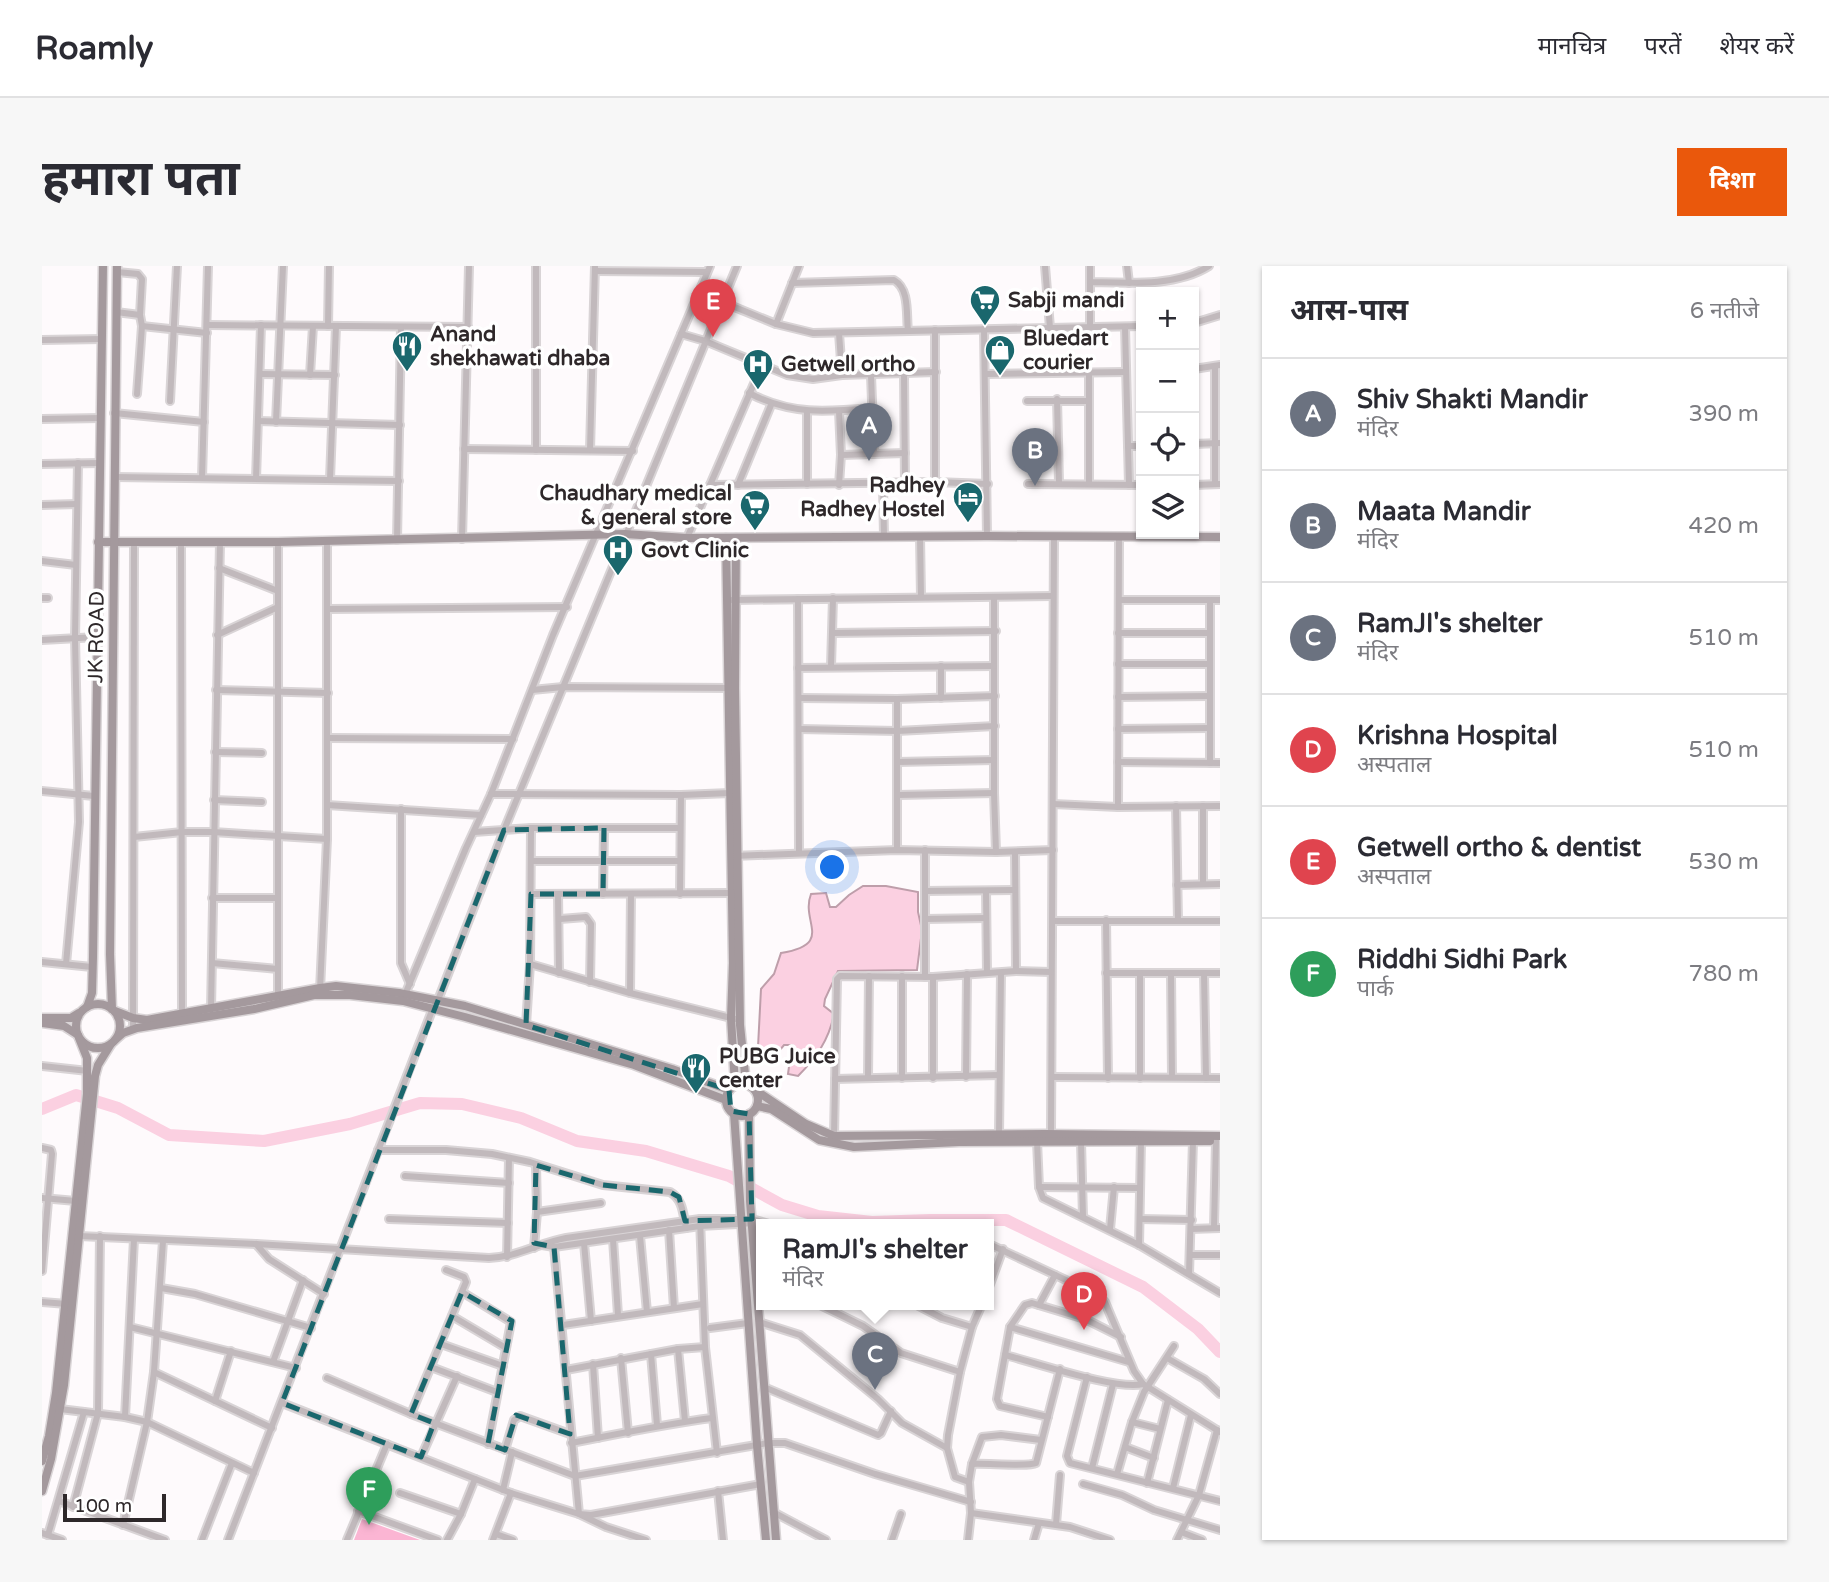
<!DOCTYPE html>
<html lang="hi">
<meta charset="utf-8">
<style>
body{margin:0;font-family:"Varela Round","Noto Sans Devanagari",sans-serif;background:#f7f7f7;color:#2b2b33}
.controls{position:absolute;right:21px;top:21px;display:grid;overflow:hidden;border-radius:0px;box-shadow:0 2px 5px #0004}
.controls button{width:63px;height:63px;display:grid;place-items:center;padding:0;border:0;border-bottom:2px solid #e1e1e2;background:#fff;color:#2b2b33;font:35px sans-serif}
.scale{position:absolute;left:21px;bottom:18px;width:103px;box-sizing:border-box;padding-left:7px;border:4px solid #2e282a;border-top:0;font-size:19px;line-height:24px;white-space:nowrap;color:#2e282a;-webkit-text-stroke:5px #fff;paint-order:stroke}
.you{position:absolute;left:791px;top:602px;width:24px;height:24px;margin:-18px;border:5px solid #fff;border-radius:50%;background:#1a73e8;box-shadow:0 0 0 10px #1a73e833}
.badge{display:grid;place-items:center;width:46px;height:46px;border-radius:50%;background:#ea580c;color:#fff;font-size:23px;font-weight:700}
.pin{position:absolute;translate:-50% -58px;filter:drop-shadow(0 2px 4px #0008)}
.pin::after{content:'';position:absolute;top:37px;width:24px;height:21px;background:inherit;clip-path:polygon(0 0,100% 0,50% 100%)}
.popup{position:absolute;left:714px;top:953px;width:238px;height:91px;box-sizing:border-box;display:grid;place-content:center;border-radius:0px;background:#fff;filter:drop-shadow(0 2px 5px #0005);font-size:23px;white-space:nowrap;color:#7c7c81}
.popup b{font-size:26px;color:#2b2b33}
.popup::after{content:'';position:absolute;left:50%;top:100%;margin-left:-14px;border:14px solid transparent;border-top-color:#fff}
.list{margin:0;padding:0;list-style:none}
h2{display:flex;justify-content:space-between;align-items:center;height:91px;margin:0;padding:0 28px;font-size:30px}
h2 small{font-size:23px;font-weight:400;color:#7c7c81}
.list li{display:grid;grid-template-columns:46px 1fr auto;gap:21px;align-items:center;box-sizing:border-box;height:112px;padding:0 28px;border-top:2px solid #e1e1e2}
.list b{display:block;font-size:26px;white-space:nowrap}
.list p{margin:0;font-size:23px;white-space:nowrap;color:#7c7c81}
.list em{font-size:23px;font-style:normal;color:#7c7c81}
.icon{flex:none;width:38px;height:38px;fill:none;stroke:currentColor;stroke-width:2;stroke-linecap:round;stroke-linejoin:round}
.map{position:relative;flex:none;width:1178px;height:1274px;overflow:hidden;border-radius:0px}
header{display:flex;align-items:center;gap:42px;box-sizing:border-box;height:98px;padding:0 35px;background:#fff;border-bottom:2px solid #e1e1e2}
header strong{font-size:33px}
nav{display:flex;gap:38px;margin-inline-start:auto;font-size:24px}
.intro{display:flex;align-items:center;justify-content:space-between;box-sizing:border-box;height:168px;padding:0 42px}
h1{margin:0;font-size:49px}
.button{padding:18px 32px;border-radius:0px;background:#ea580c;color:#fff;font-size:24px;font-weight:700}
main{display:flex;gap:42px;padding:0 42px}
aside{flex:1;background:#fff;border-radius:0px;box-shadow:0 2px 5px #0004}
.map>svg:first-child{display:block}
</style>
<header>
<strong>Roamly</strong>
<nav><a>मानचित्र</a><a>परतें</a><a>शेयर करें</a></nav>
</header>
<div class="intro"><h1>हमारा पता</h1><a class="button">दिशा</a></div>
<main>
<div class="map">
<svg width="1178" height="1274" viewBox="0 0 1178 1274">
<rect width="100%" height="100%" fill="#fefafc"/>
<polygon fill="#fbb5d3" points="320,1253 378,1274 312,1274"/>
<path fill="#fbd0e1" stroke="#be9eaa" stroke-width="2" d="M821,620H844L876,626V646L880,664L875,704L796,705L783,733L782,740L792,748C787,774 774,792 756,810L746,808L750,779H742L733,790L720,796L716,781L719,723L732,708L739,687C793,678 758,656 769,628L784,627L788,641H794L807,629Z"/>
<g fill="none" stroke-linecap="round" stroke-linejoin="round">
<polyline stroke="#fbd0e1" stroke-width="12" points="0,843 34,829 76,842 127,869 222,875 308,858 378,837 420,838 479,852 535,875 604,885 687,910 740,939 776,950 830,956 888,954 964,954 1101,1021 1156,1063 1178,1086"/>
<g stroke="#d9d4d6" stroke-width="10">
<g id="street">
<polyline points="494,0 494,184"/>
<polyline points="1003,0 1008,62"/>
<polyline points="1048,0 1048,61"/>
<polyline points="1085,0 1087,17"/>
<polyline points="553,5 665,6"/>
<polyline points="75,6 96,8 100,13 98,49 100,60 95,128"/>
<path d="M1048,16C1086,17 1134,21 1167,0"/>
<path d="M750,17L852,14C868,23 864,49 866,65"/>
<polyline points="656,26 734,58 771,67 1099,60"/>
<polyline points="74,46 98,49"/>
<polyline points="1152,57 1178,49"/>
<polyline points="734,58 757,0"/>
<polyline points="165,59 426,61"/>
<polyline points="100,60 165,67"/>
<polyline points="286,60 287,0"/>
<polyline points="1083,61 1087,219"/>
<polyline points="942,63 945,270"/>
<polyline points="893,64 893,216"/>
<polyline points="797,67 800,109"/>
<polyline points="639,68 663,75 745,109 771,113 800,109 894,106"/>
<polyline points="0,74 60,73"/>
<polyline points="1173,101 1173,218"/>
<polyline points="1152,103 1178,99"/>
<polyline points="218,108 293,109"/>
<polyline points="862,108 863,218"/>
<polyline points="944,108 1084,106"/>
<polyline points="268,109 271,60"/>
<polyline points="829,109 832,188"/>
<path d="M707,127C749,149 784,146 829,142"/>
<polyline points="1015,133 1017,217"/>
<polyline points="128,135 135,0"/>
<polyline points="985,135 1046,135"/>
<polyline points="765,145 765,218"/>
<polyline points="797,145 799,189 797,219"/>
<polyline points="72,147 162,156"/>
<polyline points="0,153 59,152"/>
<polyline points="216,155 358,159"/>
<polyline points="234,156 241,0"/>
<polyline points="1152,178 1178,177"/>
<polyline points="1086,180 1099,180"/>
<polyline points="422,183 591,185"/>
<polyline points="548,184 553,0"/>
<polyline points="799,189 863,187"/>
<polyline points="0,198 58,197"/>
<polyline points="73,211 357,215"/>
<polyline points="160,212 166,0"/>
<polyline points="214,213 219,59"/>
<polyline points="288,213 294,60"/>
<polyline points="841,218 842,271"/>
<polyline points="986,218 1099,219"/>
<polyline points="1047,218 1047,106"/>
<polyline points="668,219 893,216 946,218"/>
<polyline points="696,219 729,139"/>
<polyline points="1152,219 1178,218"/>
<polyline points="0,239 35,238"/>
<polyline points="878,270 879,331"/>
<polyline points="645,272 720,99"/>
<polyline points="420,273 427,0"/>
<polyline points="355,274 359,61"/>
<polyline points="139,276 140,748"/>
<polyline points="0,295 34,299"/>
<polyline points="177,302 236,325"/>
<polyline points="0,332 6,332"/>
<polyline points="952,332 952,527 954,586"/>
<polyline points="756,333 757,587"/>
<polyline points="690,334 1010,330"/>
<polyline points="1077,334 1178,334"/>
<polyline points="286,343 525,341"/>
<polyline points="791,367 954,365"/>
<polyline points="1076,367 1168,367"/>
<polyline points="175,369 236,341"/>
<polyline points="0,374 55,371"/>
<polyline points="1076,398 1168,398"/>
<polyline points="789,400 791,332"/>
<polyline points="899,400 899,432"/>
<polyline points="756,402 952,400"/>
<polyline points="174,424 286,427"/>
<polyline points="490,424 521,421 691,422"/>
<polyline points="1076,431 1168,430"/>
<polyline points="758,432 855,433 953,430"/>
<polyline points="758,463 855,465 953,460"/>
<polyline points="1076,463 1168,462"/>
<polyline points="285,472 471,473"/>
<polyline points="173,486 220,487"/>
<polyline points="855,496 952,494"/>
<polyline points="1076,496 1178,497"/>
<polyline points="1168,497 1168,334"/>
<polyline points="0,525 52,530"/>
<polyline points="449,528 639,529 688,527"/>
<polyline points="856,529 952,527"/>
<polyline points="172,534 220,536"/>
<polyline points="1011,538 1076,541 1178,540"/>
<polyline points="285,539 439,549"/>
<polyline points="1134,540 1136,655"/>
<polyline points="1076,541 1077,272"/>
<polyline points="359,543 359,697 368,718"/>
<polyline points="432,566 489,562 638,562"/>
<polyline points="92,571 140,566 171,566 285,573"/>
<polyline points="855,584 855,433"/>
<polyline points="883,584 883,711"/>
<polyline points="973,586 974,705"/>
<polyline points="691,590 855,584 954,586 1011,584"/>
<polyline points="489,595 638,595"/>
<polyline points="1161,618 1161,540"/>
<polyline points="1135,619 1178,618"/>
<polyline points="883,625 972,624"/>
<polyline points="944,625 945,707"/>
<polyline points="489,628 689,627"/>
<polyline points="516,628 517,707"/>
<polyline points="561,628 562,562"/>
<polyline points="638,628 639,529"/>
<polyline points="170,632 236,632"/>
<polyline points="518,653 544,651 549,658 548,716"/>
<polyline points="883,653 944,652"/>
<polyline points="1064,654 1066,812"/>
<polyline points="1011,655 1178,655"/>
<polyline points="0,696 50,701"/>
<polyline points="170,697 236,703"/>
<polyline points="24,698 37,556 33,372 36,197"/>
<polyline points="488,698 588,727 693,753"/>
<polyline points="1064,707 1178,707"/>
<polyline points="1098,707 1098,812"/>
<polyline points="1162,707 1164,812"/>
<polyline points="1129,708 1130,811"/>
<polyline points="860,710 860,812"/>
<polyline points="891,711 891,812"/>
<polyline points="278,724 285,573 285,275"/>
<polyline points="588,727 589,628"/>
<polyline points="236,730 236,276"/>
<polyline points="362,731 424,582 449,528 511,369 668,0"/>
<polyline points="169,743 178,276"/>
<polyline points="484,759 488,698 489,562"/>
<polyline points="91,763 92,276"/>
<polyline points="0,800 46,805"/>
<polyline points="924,811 925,708"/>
<polyline points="1011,811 1178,812"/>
<polyline points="826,812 827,710"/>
<polyline points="793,813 957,809"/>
<polyline points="957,868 959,707"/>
<polyline points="1009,868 1012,270"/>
<polyline points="792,870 795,713 798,710 891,711 974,705 1009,706"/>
<polyline points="995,875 997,921 1001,932 1097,979 1178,1027"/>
<polyline points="1039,876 1041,951"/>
<polyline points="0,882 9,884 10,888 0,1005"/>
<path d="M336,884H404L450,888L488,896L561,919L628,926C641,933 641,948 644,962"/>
<polyline points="363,910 467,917"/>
<polyline points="997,921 1098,922"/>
<polyline points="0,932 34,935"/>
<polyline points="495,946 559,937"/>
<polyline points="347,953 466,957"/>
<polyline points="658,953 663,1081 675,1187"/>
<polyline points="1098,953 1150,954"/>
<polyline points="1172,962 1174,875"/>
<polyline points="1068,963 1072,921"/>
<polyline points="1149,963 1178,962"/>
<polyline points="627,964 632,1042"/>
<path d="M37,970L214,978L447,992C475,991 497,977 524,972L658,953H710L727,958"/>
<polyline points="598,970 605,1046"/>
<polyline points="571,973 576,1049"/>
<polyline points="542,977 549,1055"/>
<polyline points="214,978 227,993 282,1028"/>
<polyline points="947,978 1056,1029 1063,1036 1092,1105 1101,1118 1178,1166"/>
<polyline points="500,979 512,981 658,960 713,957"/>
<polyline points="1097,979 1099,875"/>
<polyline points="512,981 537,1248 549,1249 719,1218"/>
<polyline points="492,982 495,946 494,899"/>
<polyline points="1148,989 1178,989"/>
<polyline points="465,991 467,892"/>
<polyline points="1147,1008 1151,875"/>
<polyline points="947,1021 961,983"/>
<polyline points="119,1022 153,1028 269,1062"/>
<polyline points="420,1026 469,1056 446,1178"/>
<polyline points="0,1036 25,1038"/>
<polyline points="776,1038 821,1060 859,1087 918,1106"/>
<polyline points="873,1038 900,1052 930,1061"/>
<polyline points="997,1039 1013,1009"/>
<polyline points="410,1050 464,1082"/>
<polyline points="717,1056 758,1069 836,1133 860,1157 905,1182"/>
<polyline points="521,1059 661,1038"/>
<polyline points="88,1061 254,1102"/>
<polyline points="968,1061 1087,1096"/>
<polyline points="668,1062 706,1057 707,1060"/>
<polyline points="399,1078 461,1100"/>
<polyline points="636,1083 643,1155"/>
<polyline points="609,1088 615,1159"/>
<path d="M963,1089C992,1096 1076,1125 1101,1118"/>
<polyline points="579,1092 586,1167"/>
<polyline points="1125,1092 1162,1113 1178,1128"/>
<polyline points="231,1096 261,1014"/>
<polyline points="551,1098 556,1172"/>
<polyline points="389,1101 455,1126"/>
<polyline points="524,1104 636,1083 663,1081"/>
<polyline points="112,1106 230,1162"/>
<polyline points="1045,1111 1025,1190 1028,1197 1178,1235"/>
<polyline points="285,1112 369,1148 533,1210 726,1177 743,1177 833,1208 929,1236"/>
<polyline points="722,1121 836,1169 839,1167 849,1145"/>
<polyline points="173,1135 189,1085"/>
<polyline points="240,1137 469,1227 537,1248 564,1261 604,1274"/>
<polyline points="18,1143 83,1151 105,1156 212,1207"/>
<polyline points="369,1148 424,1016 422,1011 404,1004"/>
<polyline points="83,1151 92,973"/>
<polyline points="1006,1151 958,1140 955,1133 968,1061 983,1039 990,1037 1043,1053 1079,1071"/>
<polyline points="1090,1156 1118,1163"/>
<path d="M529,1177C576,1168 623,1158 670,1152"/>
<polyline points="1083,1181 1112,1192"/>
<polyline points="463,1184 472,1154 478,1150 528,1168"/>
<polyline points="379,1191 415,1110"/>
<path d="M930,1198C944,1197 986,1201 994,1197L1018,1103"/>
<polyline points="1050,1202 1071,1118"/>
<polyline points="1075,1208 1090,1156 1102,1126 1132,1080"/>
<polyline points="927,1216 913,1211 905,1182 906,1169 918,1106 930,1061 940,1038"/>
<polyline points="1105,1217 1126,1134"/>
<polyline points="1041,1218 1080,1229 1112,1244 1178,1264"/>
<polyline points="1131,1222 1149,1149"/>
<polyline points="461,1224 470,1186"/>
<polyline points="676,1225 681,1274"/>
<polyline points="358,1227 419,1248"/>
<polyline points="17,1235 123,1274"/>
<polyline points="31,1241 56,1147 58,970"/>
<polyline points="316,1245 396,1274"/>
<polyline points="731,1246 784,1274"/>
<polyline points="929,1247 1028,1261 1068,1274"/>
<polyline points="1014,1258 1018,1209"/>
<polyline points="81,1259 105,1156 112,1106 121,975"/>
<polyline points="1139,1266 1160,1274"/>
<polyline points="0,1267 20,1274"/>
<polyline points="454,1268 471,1274"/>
<polyline points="6,1269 42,1146"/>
<polyline points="160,1274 190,1197"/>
<polyline points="186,1274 391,742 396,734 462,564 695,0"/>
<polyline points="305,1274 345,1178"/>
<polyline points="405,1274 419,1248 433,1213"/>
<polyline points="451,1274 469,1227"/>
<polyline points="850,1274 859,1248"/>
<polyline points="926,1274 929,1247 927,1216 930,1198 940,1171 959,1169 999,1174"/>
<polyline points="992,1274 997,1257"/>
<polyline points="1135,1274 1157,1229 1175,1164"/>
</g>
</g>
<g stroke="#d9d4d6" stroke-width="11">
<g id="secondary">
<polyline points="684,272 691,697 689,752 693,819"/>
<polyline points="694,272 693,422 698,759 704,818"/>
<polyline points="56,276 236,276 583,268 645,272 945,270 1178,271"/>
<circle cx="56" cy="760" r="22"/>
<polyline points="45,741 50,727 51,691 61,0"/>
<polyline points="70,743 68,688 75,0"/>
<polyline points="73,745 91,752 105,754 278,722 294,720 357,727 423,740 630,803 687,824"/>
<polyline points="0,752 29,752 37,747"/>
<polyline points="0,757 22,760 36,769"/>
<polyline points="73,774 81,767 95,762 212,743 272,729 308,729 361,735 423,751 592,799 684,834"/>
<circle cx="700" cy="834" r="16"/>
<polyline points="713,824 764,858 792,870 1003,868 1178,870"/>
<polyline points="715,840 729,843 777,874 812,881 917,876 1168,875"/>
<polyline points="692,847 715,1179 724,1274"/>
<polyline points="707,848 708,935 734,1274"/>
<polyline points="0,1195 7,1170 14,1127 45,828 45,792 37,772"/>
<polyline points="0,1225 9,1193 22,1119 53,810 56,799 69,778"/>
</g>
</g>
<use href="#street" stroke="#c1b9bc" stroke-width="6"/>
<use href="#secondary" stroke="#a4999d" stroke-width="8"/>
</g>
<path fill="none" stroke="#1a676d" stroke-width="5" stroke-dasharray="14 9" stroke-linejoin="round" d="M562,562L561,628H489L484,759L687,824L689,845L707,848L710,953L643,955L637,931L628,926L561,919L494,899L492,977L512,981L528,1168L474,1149L463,1184L446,1178L470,1055L420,1026L369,1148L392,1157L379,1191L240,1137L462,564Z"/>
<defs>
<g id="supermarket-pin" transform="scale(1.575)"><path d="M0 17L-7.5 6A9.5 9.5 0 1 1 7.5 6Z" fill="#1a676d" stroke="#fff"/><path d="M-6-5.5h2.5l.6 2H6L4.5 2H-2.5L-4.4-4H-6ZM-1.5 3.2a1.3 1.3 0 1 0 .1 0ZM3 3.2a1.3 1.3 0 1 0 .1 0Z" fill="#fff"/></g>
<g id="restaurant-pin" transform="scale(1.575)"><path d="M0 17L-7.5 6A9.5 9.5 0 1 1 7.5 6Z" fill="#1a676d" stroke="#fff"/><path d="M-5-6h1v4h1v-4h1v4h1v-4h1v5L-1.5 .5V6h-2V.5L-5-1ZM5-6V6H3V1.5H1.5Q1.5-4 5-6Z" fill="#fff"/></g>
<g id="shop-pin" transform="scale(1.575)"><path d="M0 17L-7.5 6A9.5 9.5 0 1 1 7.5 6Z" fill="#1a676d" stroke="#fff"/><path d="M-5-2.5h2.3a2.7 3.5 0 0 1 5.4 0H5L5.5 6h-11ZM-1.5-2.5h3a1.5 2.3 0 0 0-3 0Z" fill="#fff"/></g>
<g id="hospital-pin" transform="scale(1.575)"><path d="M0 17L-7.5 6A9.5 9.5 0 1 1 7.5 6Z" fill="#1a676d" stroke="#fff"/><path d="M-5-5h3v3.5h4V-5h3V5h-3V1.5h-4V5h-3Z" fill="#fff"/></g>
<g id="hotel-pin" transform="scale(1.575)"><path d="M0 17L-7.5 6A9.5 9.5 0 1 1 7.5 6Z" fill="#1a676d" stroke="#fff"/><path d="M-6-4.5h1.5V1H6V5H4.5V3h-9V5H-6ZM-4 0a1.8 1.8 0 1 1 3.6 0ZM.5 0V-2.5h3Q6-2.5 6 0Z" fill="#fff"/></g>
</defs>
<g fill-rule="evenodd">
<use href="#supermarket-pin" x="943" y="34"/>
<use href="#restaurant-pin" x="365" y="80"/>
<use href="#shop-pin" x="958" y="84"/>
<use href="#hospital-pin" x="716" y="98"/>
<use href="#hotel-pin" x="926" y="231"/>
<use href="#supermarket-pin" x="713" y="239"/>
<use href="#hospital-pin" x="576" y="284"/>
<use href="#restaurant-pin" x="654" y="802"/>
</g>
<g text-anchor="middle" stroke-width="7" stroke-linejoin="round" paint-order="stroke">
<g font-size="21" font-weight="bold" fill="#2e282a" stroke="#fff" text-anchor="start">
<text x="966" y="41">Sabji mandi</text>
<text x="388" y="75">Anand<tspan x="388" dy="24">shekhawati dhaba</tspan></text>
<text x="981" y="79">Bluedart<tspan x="981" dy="24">courier</tspan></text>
<text x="739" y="105">Getwell ortho</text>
<text x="903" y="226" text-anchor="end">Radhey<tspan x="903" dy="24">Radhey Hostel</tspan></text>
<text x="690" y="234" text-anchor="end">Chaudhary medical<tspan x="690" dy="24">&amp; general store</tspan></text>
<text x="599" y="291">Govt Clinic</text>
<text x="677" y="797">PUBG Juice<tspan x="677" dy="24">center</tspan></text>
</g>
<g font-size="21" fill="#2e282a" stroke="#fff">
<text transform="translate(54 371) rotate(-89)" y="7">JK ROAD</text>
</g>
</g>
</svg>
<div class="controls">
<button>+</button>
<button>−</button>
<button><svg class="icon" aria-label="locate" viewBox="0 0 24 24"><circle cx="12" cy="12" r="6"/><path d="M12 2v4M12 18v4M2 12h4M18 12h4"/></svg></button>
<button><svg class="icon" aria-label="layers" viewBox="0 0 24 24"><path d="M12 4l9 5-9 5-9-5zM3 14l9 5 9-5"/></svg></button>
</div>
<div class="scale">100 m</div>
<div class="you"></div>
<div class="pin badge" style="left:827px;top:195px;background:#6b7280">A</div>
<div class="pin badge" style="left:993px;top:220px;background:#6b7280">B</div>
<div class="pin badge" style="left:833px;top:1124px;background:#6b7280">C</div>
<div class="popup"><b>RamJI's shelter</b>मंदिर</div>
<div class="pin badge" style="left:1042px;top:1064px;background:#e0444e">D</div>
<div class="pin badge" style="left:671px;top:71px;background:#e0444e">E</div>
<div class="pin badge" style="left:327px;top:1259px;background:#2e9e5b">F</div>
</div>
<aside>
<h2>आस-पास<small>6 नतीजे</small></h2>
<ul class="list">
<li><span class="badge" style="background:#6b7280">A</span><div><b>Shiv Shakti Mandir</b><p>मंदिर</p></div><em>390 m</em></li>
<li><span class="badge" style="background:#6b7280">B</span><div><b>Maata Mandir</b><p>मंदिर</p></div><em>420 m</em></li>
<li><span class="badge" style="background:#6b7280">C</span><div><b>RamJI's shelter</b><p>मंदिर</p></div><em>510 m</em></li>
<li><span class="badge" style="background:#e0444e">D</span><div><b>Krishna Hospital</b><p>अस्पताल</p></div><em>510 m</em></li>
<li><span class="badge" style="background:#e0444e">E</span><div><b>Getwell ortho &amp; dentist</b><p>अस्पताल</p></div><em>530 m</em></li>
<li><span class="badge" style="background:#2e9e5b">F</span><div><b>Riddhi Sidhi Park</b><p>पार्क</p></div><em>780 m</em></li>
</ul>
</aside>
</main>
